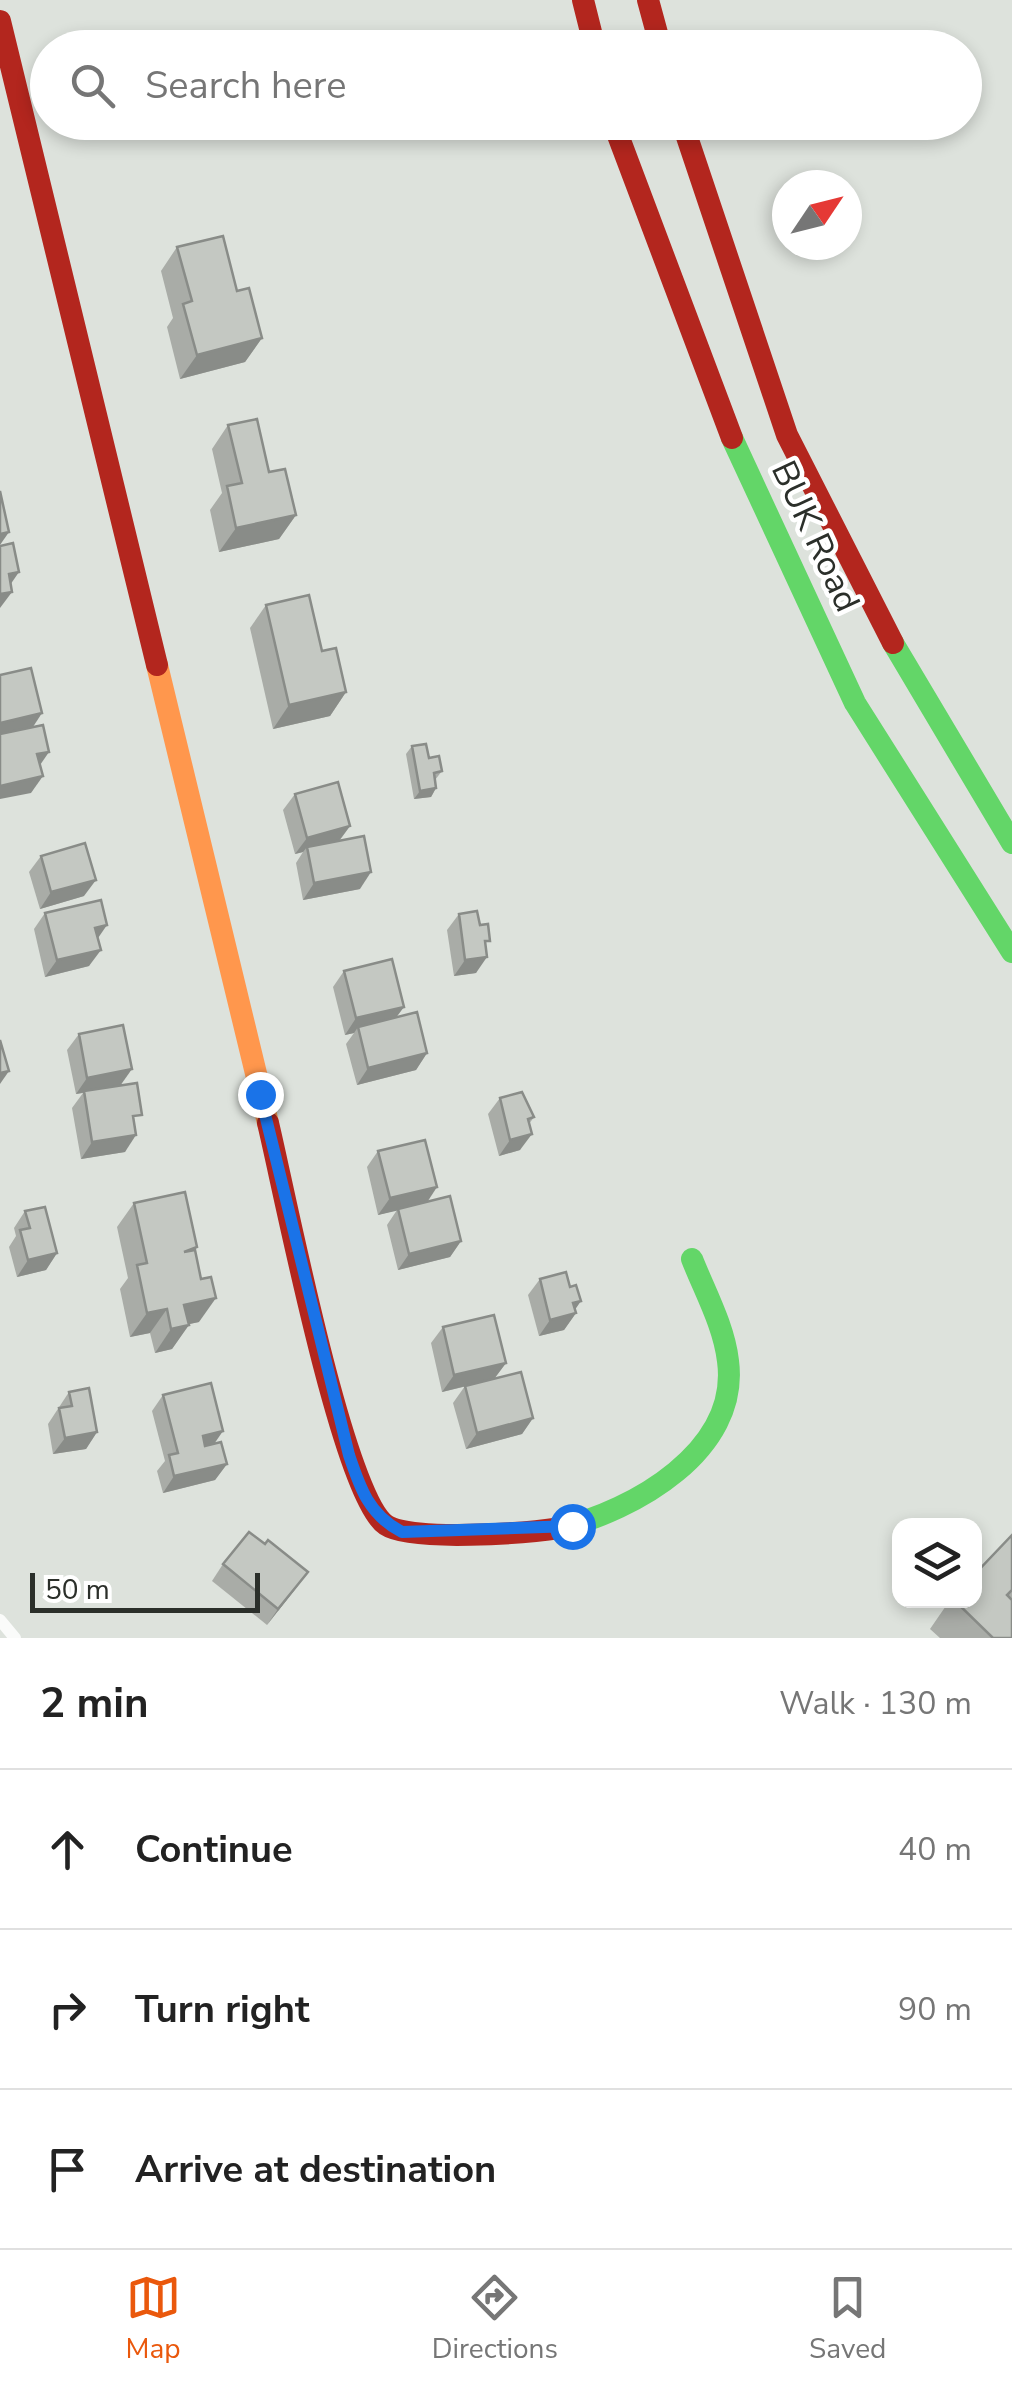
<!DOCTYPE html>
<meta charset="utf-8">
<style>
body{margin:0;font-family:"Nunito Sans",sans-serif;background:#f2f2f2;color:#222}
.controls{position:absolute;right:30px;bottom:30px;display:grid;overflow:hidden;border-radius:20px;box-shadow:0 5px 15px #0003}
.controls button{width:90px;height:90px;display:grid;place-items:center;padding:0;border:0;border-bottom:2px solid #e0e0e0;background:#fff;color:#222;font:50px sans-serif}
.compass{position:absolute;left:772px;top:170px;width:90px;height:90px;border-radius:50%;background:#fff;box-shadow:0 5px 15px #0003;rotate:55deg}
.scale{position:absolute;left:30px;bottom:25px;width:230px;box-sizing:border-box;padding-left:10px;border:5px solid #2b2f2a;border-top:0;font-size:28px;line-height:35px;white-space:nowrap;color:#2b2f2a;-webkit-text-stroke:8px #fff;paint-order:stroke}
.stop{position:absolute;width:30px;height:30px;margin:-22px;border:8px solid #1a73e8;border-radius:50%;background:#fff}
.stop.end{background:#1a73e8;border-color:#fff;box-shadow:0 2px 10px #0008}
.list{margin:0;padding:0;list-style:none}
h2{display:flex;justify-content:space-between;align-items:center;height:130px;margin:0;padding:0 40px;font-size:42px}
h2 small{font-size:32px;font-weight:400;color:#767676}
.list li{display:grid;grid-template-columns:65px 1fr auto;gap:30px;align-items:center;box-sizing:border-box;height:160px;padding:0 40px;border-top:2px solid #e0e0e0}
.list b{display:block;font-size:38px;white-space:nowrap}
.list em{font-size:32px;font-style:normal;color:#767676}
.icon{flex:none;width:55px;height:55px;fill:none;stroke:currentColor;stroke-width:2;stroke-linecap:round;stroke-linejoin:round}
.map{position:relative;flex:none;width:1012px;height:1638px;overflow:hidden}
.search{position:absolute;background:#fff;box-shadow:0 5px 15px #0003;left:30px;right:30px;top:30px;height:110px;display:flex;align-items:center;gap:25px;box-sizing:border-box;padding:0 35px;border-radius:55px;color:#767676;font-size:38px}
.sheet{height:610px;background:#fff}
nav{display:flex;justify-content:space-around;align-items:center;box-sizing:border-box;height:140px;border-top:2px solid #e0e0e0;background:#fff;font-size:28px;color:#767676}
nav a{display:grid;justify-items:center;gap:5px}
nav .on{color:#ea580c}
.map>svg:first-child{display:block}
</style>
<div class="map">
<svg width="1012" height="1638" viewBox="0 0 1012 1638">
<rect width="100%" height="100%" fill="#dde2dc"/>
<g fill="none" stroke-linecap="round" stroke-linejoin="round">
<polyline stroke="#fafbfa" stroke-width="12" points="0,1620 15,1638"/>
<g stroke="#63d668" stroke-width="22">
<polyline points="732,438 855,703 1012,952"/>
<polyline points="893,643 1012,843"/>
<path d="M560,1528C633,1511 740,1451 728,1361C724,1326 705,1292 692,1259"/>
</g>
<polyline stroke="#ff974d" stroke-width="22" points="157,665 268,1123"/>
<g stroke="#b3261e" stroke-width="22">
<polyline points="583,0 595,48"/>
<polyline points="648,0 661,48"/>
<polyline points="0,21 157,665"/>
<polyline points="613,122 732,438"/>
<polyline points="682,122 787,435 893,643"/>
<path d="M268,1123C284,1189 343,1496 386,1525C411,1542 528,1533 560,1528"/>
</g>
</g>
<g fill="#a9aca7">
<polygon points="103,122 168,122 166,125 107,138"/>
<polygon points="177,247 237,291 262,338 245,362 180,379 167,327 173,318 161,271"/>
<polygon points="228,425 269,472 296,515 279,539 219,552 210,510 222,493 212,449"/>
<polygon points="266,605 322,651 346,692 330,716 273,729 250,628"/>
<polygon points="412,746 442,771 435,780 436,788 431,797 414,799 406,754"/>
<polygon points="295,794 350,826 340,840 360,889 303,900 296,863 303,852 295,854 283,810"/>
<polygon points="41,856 84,896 40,909 29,872"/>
<polygon points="45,913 98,939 89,966 45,977 34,929"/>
<polygon points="459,914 480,925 486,947 476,973 454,976 447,930"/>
<polygon points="344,971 396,1018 427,1053 416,1070 357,1085 346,1044 354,1033 345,1035 333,987"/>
<polygon points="79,1034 120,1086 135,1126 125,1152 81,1159 72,1108 83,1093 76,1094 67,1050"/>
<polygon points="500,1098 534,1117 529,1124 520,1150 499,1156 488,1114"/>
<polygon points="378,1151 461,1241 450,1257 398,1270 387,1225 397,1210 378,1215 367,1167"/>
<polygon points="134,1203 195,1250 199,1322 189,1324 172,1349 155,1353 150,1333 130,1337 120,1289 128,1278 117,1227"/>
<polygon points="25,1211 57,1253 46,1270 17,1277 9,1247 16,1236 14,1228"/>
<polygon points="540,1279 575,1310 576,1313 564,1330 539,1336 528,1295"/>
<polygon points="443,1327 506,1363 494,1379 533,1418 522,1434 466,1449 453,1403 465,1386 480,1383 442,1392 431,1343"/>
<polygon points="69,1392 97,1432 86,1449 53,1454 48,1424"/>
<polygon points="163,1395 215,1443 227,1464 215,1480 163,1493 157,1471 165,1461 152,1411"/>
<polygon points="1012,1535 1012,1638 940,1638 930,1629 950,1600 974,1600"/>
<polygon points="223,1564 296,1588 267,1625 212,1581"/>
</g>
<g fill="#898c88">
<polygon points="118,122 168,122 166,125 107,138"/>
<polygon points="262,338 245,362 180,379 197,355"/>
<polygon points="296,515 279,539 219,552 236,528"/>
<polygon points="9,532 0,545 0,534"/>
<polygon points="19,572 8,588 9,574"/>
<polygon points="12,592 0,608 0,594"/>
<polygon points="346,692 330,716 273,729 289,705"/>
<polygon points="42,713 31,730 0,737 0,723"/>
<polygon points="49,752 38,768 37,754"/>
<polygon points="43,776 31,793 0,799 0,786"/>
<polygon points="436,788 431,797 414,799 420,791"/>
<polygon points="350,826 338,842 307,847 303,852 295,854 307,838"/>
<polygon points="371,872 360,889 303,900 314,883"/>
<polygon points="96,880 84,896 40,909 51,892"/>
<polygon points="107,925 96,941 95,928"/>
<polygon points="101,950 89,966 45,977 57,960"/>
<polygon points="487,957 476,973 454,976 465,960"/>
<polygon points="404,1007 392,1023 358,1027 354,1033 345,1035 356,1018"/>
<polygon points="427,1053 416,1070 357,1085 368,1068"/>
<polygon points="132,1069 120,1086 76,1094 87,1078"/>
<polygon points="9,1071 0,1084 0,1073"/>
<polygon points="532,1134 520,1150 499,1156 510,1140"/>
<polygon points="136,1135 125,1152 81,1159 92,1142"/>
<polygon points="437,1187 426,1204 378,1215 390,1198"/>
<polygon points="461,1241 450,1257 398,1270 409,1254"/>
<polygon points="57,1253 46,1270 17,1277 28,1260"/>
<polygon points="216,1298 199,1322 171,1328 184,1305"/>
<polygon points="581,1301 572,1314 576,1313 564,1330 539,1336 550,1320 573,1303"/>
<polygon points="167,1309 150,1333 130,1337 147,1313"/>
<polygon points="189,1325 172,1349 155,1353 171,1329"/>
<polygon points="506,1363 494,1379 442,1392 454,1375"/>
<polygon points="533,1418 522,1434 466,1449 477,1433"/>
<polygon points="223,1431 212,1447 191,1452 203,1436"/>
<polygon points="97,1432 86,1449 53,1454 65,1438"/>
<polygon points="227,1464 215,1480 163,1493 174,1476"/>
<polygon points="308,1572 296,1588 267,1625 278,1609"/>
</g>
<g fill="#c4c8c2" stroke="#898c88" stroke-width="2.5">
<polygon points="223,236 237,291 249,288 262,338 197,355 183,304 192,301 177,247"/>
<polygon points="257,419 269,472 285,469 296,515 236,528 227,486 242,483 228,425"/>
<polygon points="0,491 9,532 0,534"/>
<polygon points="13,543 19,572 9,574 12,592 0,594 0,546"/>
<polygon points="309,595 322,651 336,648 346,692 289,705 266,605"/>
<polygon points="31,668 42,713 0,723 0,675"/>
<polygon points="43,725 49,752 37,754 43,776 0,786 0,734"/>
<polygon points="426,744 429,758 439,756 442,771 434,773 436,788 420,791 412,746"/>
<polygon points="338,782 350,826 307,838 295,794"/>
<polygon points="364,836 371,872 314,883 307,847"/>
<polygon points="85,843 96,880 51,892 41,856"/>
<polygon points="101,900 107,925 95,928 101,950 57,960 45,913"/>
<polygon points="477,911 480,925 488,924 490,941 485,941 487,957 465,960 459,914"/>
<polygon points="392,959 404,1007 356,1018 344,971"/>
<polygon points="417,1012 427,1053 368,1068 358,1027"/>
<polygon points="123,1025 132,1069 87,1078 79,1034"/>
<polygon points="0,1040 9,1071 0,1073"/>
<polygon points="137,1083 142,1115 133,1116 136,1135 92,1142 84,1091"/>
<polygon points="522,1092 534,1117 528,1119 532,1134 510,1140 500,1098"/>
<polygon points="425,1140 437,1187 390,1198 378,1151"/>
<polygon points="185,1192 197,1247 184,1252 195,1250 201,1279 211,1277 216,1298 184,1305 189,1325 171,1329 167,1309 147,1313 137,1265 147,1263 134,1203"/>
<polygon points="450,1196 461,1241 409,1254 398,1209"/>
<polygon points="45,1207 57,1253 28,1260 20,1230 30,1228 25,1211"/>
<polygon points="566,1272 570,1287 576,1285 581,1301 573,1303 576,1313 550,1320 540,1279"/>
<polygon points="494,1315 506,1363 454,1375 443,1327"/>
<polygon points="521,1372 533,1418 477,1433 465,1386"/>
<polygon points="211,1383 223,1431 203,1436 205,1446 221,1442 227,1464 174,1476 169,1455 178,1453 163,1395"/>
<polygon points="89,1388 97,1432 65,1438 59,1408 72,1406 69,1392"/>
<polygon points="249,1532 265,1544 268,1540 308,1572 278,1609 223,1564"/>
<polygon points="1012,1535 1012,1590 1007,1595 1012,1600 1012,1638 993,1638 954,1600 974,1600 974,1575"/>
</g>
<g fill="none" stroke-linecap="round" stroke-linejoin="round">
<path stroke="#1a73e8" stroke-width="12" d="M260,1094L349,1455C360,1488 369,1515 402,1532L572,1526"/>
</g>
<g text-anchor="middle" stroke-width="9" stroke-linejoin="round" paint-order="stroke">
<g font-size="35" fill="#2b2f2a" stroke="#fff">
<text transform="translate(816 536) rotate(65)" y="12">BUK Road</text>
</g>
</g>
</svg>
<div class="controls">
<button><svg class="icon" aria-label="layers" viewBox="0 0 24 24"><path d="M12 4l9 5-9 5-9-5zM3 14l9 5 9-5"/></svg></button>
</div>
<svg class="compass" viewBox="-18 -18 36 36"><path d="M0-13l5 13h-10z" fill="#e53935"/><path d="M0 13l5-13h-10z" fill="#767676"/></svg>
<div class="scale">50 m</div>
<div class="stop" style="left:572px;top:1526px"></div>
<div class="stop end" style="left:260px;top:1094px"></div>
<div class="search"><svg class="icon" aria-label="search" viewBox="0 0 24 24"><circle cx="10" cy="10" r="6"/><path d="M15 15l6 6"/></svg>Search here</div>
</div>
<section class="sheet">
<h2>2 min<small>Walk · 130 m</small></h2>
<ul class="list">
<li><svg class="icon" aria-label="ahead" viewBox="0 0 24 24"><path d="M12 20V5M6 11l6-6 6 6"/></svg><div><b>Continue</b></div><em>40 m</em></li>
<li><svg class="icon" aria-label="right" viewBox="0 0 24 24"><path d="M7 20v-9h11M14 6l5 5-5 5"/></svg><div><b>Turn right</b></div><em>90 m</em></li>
<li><svg class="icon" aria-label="arrive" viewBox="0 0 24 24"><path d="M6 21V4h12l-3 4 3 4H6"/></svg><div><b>Arrive at destination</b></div></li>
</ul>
</section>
<nav>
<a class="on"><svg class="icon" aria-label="map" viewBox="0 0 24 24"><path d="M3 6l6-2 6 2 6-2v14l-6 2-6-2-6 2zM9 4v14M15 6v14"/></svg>Map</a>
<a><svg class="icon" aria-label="directions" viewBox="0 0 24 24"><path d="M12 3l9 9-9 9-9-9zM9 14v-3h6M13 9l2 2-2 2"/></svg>Directions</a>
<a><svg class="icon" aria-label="saved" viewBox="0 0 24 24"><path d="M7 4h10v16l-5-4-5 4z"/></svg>Saved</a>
</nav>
